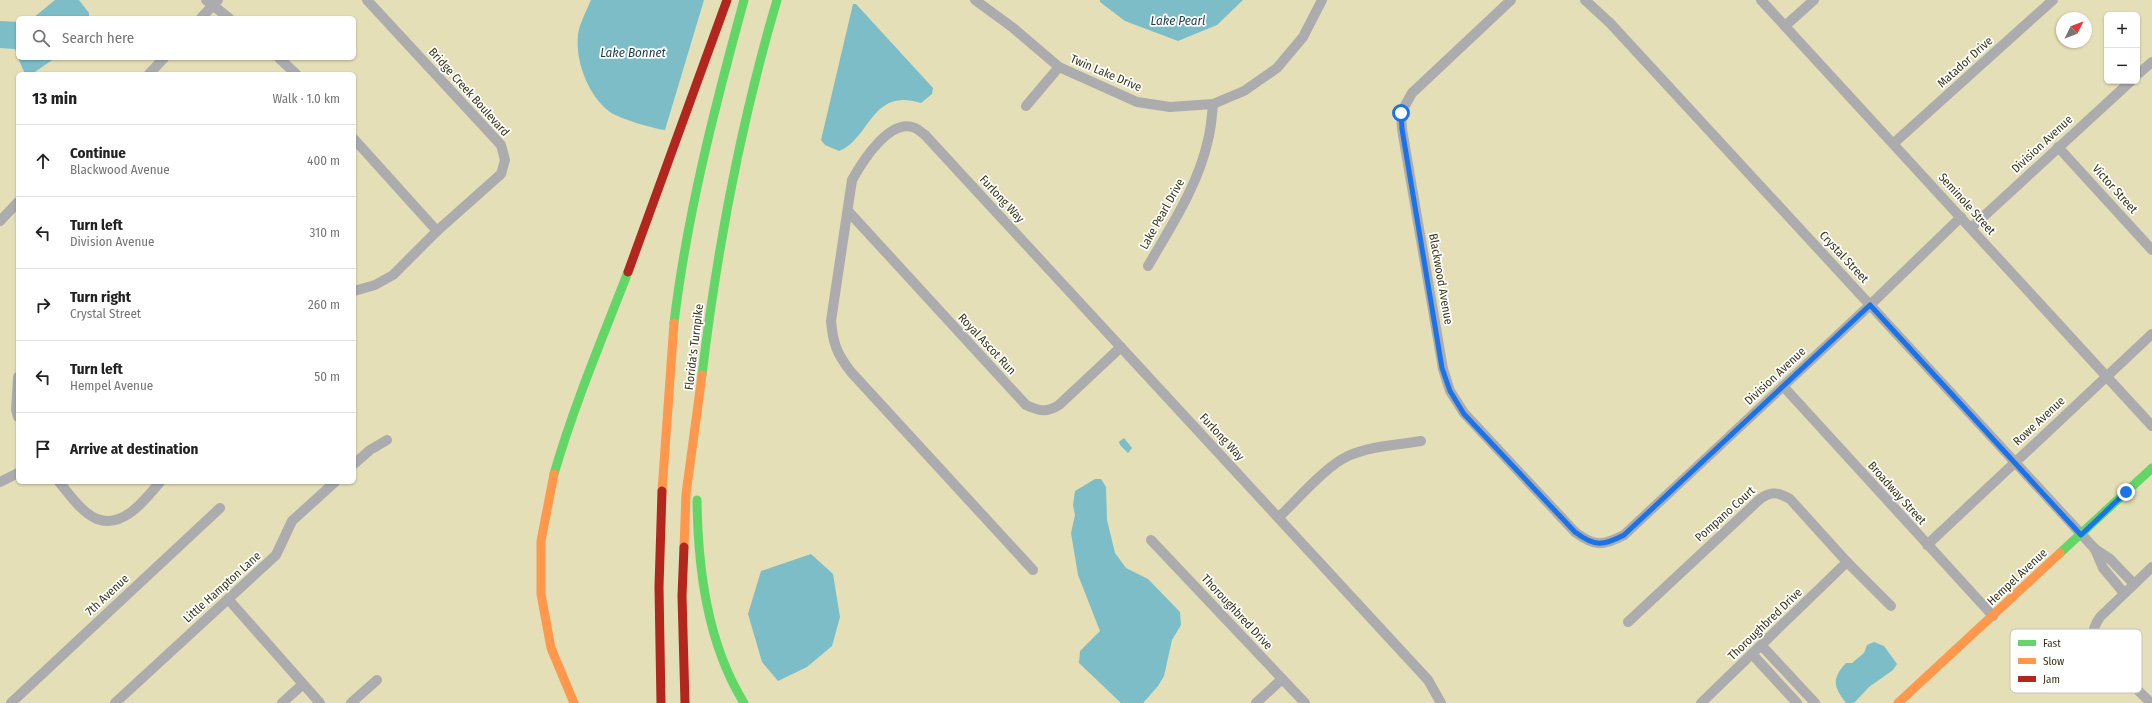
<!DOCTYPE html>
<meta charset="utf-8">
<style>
body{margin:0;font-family:"Fira Sans Condensed",sans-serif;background:#f6f6f6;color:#222}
.controls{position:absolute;right:12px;top:12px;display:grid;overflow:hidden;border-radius:6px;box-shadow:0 1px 3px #0004}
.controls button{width:36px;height:36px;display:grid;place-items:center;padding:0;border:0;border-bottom:1px solid #e0e0e0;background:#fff;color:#222;font:20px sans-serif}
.compass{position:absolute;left:2056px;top:12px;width:36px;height:36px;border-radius:50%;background:#fff;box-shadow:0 1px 3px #0004;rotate:48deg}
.stop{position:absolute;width:12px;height:12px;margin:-9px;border:3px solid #1a73e8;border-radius:50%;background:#fff}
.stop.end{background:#1a73e8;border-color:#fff;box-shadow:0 1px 4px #0008}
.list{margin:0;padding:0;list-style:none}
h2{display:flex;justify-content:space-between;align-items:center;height:52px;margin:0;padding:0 16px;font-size:17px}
h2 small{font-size:13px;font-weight:400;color:#767676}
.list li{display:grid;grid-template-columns:26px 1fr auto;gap:12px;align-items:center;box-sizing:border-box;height:72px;padding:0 16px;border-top:1px solid #e0e0e0}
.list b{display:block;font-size:15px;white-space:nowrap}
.list p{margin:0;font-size:13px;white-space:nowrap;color:#767676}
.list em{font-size:13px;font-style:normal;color:#767676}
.icon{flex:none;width:22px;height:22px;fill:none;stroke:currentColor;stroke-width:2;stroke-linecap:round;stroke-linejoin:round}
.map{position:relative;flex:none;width:2152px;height:703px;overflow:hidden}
.search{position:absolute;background:#fff;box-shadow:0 1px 3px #0004;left:16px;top:16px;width:340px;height:44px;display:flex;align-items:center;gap:10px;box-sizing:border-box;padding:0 14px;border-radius:6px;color:#767676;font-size:15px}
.panel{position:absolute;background:#fff;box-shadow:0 1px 3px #0004;left:16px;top:72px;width:340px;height:412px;border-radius:6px}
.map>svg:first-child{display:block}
</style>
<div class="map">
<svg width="2152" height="703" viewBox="0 0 2152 703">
<rect width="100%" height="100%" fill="#e4dfb7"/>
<g fill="#7cbdc7">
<polygon points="55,0 79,0 89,13 89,18 33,18"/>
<path d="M591,0H704L665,130C654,129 618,118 610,112C587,95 573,56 579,29C582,19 587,9 591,0Z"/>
<polygon points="1100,0 1243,0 1217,25 1178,41 1125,21 1100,2"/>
<path d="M853,4H856L933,88L932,94L921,103C871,87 871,138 839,151L825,145L821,140Z"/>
<polygon points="0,21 18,22 18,57 15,49 0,48"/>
<polygon points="18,58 55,58 32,74 25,74"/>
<polygon points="1124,438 1132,448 1128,453 1120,445 1119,442"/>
<polygon points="1095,479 1101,479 1106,487 1107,520 1115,553 1126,568 1148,579 1180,612 1181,625 1172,640 1164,676 1158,686 1143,703 1121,703 1079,663 1080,651 1100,631 1078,575 1071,533 1075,515 1073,505 1075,491"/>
<polygon points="811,554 833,574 840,617 832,646 807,667 778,681 762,662 748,614 761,571"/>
<path d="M1874,642L1884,646L1897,664L1893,670L1869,687L1854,703H1846C1834,687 1831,679 1846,663H1852L1864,653L1867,645Z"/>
</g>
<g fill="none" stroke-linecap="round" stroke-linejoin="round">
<g stroke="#acabae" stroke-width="10">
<polyline points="206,0 229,18"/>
<polyline points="975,0 1012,27 1059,67 1137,102 1170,107 1213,104 1244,91 1277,68 1303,37 1322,0"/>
<path d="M1511,0L1412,93L1401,113L1402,129L1443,369L1450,391L1464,413L1575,532C1595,547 1603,546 1624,535L1870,305L1961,217"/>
<polyline points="1585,0 1610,23 2095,549 2110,559 2134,584"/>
<polyline points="1761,0 2152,426"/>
<polyline points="201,18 218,0"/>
<polyline points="1785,26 1814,0"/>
<polyline points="279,58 296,74"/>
<polyline points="149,74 164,58"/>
<polyline points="2137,75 2152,62"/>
<polyline points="1026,106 1059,67"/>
<polyline points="354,139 437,231"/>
<polyline points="1894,143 2053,0"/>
<polyline points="2058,147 2152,250"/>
<path d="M848,211L1026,405C1039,411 1046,413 1059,405L1121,347"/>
<polyline points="0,221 18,202"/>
<polyline points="1971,228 2131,81"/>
<path d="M1148,266C1171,226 1198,186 1208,140C1211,129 1212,116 1213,104"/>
<polyline points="354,291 375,285 393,275 437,231 501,174 505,160 501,145 367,0"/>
<polyline points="18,377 16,410 18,417"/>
<polyline points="1783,386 1993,616"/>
<polyline points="354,464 370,450 387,440"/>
<polyline points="0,482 18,473"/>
<path d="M59,482C69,494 82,513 97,519C123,529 145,500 160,482"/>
<path d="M1279,517C1298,499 1326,466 1348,456C1370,446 1397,445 1421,441"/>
<polyline points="1151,540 1305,703"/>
<polyline points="1927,545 2152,334"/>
<polyline points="2095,549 2103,568 2124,593"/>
<path d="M1033,570L851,372C837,354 833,344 831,321L852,180C862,162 890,117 915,128C918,129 922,133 925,135L1428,680L1441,703"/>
<polyline points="228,599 320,703"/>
<path d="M1628,622L1760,499C1771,491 1778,492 1790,499L1847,562L1891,606"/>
<polyline points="1762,646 1815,703"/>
<polyline points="1752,654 1797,703"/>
<polyline points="11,703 220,508"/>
<polyline points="115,703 276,555 292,521 335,482"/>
<polyline points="282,703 303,684"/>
<polyline points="351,703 377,680"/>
<polyline points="1256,703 1282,679"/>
<polyline points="1701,703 1847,562"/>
<path d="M2151,703C2139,691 2096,651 2093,637C2092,630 2096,623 2100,617L2152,567"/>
</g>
<g stroke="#63d668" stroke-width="9">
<path d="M674,323C687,214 715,106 744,0"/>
<path d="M702,375C717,249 741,122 777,0"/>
<path d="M554,474C574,405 602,339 628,272"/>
<path d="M697,500C698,569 707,643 744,703"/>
<polyline points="2060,553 2152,468"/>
</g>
<g stroke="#ff974d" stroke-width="9">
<polyline points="554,474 541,541 541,594 551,648 574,703"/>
<polyline points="662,491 674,323"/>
<polyline points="684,547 686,494 702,375"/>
<polyline points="1898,703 2060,553"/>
</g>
<g stroke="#b3261e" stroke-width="9">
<polyline points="628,272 727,0"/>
<polyline points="684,547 682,596 685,703"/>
<polyline points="661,703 659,587 662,491"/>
</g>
</g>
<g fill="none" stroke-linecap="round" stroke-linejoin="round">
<path stroke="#1a73e8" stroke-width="5" d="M1401,113L1402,129L1442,368L1450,391L1464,414L1575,532C1595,547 1603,546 1624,535L1870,305L2081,535L2126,492"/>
</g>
<g text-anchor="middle" stroke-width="3.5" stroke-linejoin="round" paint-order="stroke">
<g font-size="12" fill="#393618" stroke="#fff">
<text transform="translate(1965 62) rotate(-42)" y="4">Matador Drive</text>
<text transform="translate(1106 73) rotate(23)" y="4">Twin Lake Drive</text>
<text transform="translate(469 92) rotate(48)" y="4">Bridge Creek Boulevard</text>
<text transform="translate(2042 144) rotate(-43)" y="4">Division Avenue</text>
<text transform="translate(2115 189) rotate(48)" y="4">Victor Street</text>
<text transform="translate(1002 199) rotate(47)" y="4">Furlong Way</text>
<text transform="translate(1967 204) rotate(48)" y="4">Seminole Street</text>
<text transform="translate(1162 214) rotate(-61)" y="4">Lake Pearl Drive</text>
<text transform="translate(1844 257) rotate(47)" y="4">Crystal Street</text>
<text transform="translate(1441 279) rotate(80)" y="4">Blackwood Avenue</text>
<text transform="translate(987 344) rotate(47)" y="4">Royal Ascot Run</text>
<text transform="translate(694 347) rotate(-83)" y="4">Florida's Turnpike</text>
<text transform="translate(1775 376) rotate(-43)" y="4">Division Avenue</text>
<text transform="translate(2039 421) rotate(-43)" y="4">Rowe Avenue</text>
<text transform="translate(1222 437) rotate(47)" y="4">Furlong Way</text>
<text transform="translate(1897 493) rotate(48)" y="4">Broadway Street</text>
<text transform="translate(1725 514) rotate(-42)" y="4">Pompano Court</text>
<text transform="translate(2017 577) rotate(-43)" y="4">Hempel Avenue</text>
<text transform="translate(222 587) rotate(-42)" y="4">Little Hampton Lane</text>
<text transform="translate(107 595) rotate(-43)" y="4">7th Avenue</text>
<text transform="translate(1237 612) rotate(47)" y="4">Thoroughbred Drive</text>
<text transform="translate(1765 624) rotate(-44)" y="4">Thoroughbred Drive</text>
</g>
<g font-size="13" font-style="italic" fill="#1f3c47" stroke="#fff">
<text x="1178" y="25">Lake Pearl</text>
<text x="633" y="57">Lake Bonnet</text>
</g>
</g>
<rect x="2010" y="629" width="132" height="64" rx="6" fill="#fff" stroke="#c4c3ba" stroke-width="1"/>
<rect x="2018" y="640" width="18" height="6" fill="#63d668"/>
<rect x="2018" y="658" width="18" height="6" fill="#ff974d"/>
<rect x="2018" y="676" width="18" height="6" fill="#b3261e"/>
<g font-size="11" fill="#393618">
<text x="2043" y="647">Fast</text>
<text x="2043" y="665">Slow</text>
<text x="2043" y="683">Jam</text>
</g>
</svg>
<div class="controls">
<button>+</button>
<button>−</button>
</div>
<svg class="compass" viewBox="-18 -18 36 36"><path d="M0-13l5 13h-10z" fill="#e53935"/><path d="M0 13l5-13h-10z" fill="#767676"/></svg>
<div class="stop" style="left:1401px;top:113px"></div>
<div class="stop end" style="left:2126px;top:492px"></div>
<div class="search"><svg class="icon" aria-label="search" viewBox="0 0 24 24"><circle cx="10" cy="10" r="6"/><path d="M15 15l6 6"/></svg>Search here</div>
<section class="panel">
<h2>13 min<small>Walk · 1.0 km</small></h2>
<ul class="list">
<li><svg class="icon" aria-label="ahead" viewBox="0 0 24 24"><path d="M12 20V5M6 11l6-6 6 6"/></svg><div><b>Continue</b><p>Blackwood Avenue</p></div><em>400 m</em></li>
<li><svg class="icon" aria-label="left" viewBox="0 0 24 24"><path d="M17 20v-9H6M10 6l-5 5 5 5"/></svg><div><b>Turn left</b><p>Division Avenue</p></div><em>310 m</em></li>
<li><svg class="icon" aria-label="right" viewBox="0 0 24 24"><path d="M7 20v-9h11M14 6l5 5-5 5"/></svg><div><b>Turn right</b><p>Crystal Street</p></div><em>260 m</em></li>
<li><svg class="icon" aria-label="left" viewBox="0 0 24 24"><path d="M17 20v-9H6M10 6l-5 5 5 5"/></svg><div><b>Turn left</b><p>Hempel Avenue</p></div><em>50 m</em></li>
<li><svg class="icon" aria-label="arrive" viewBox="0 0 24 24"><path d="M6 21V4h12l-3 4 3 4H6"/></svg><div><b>Arrive at destination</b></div></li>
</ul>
</section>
</div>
